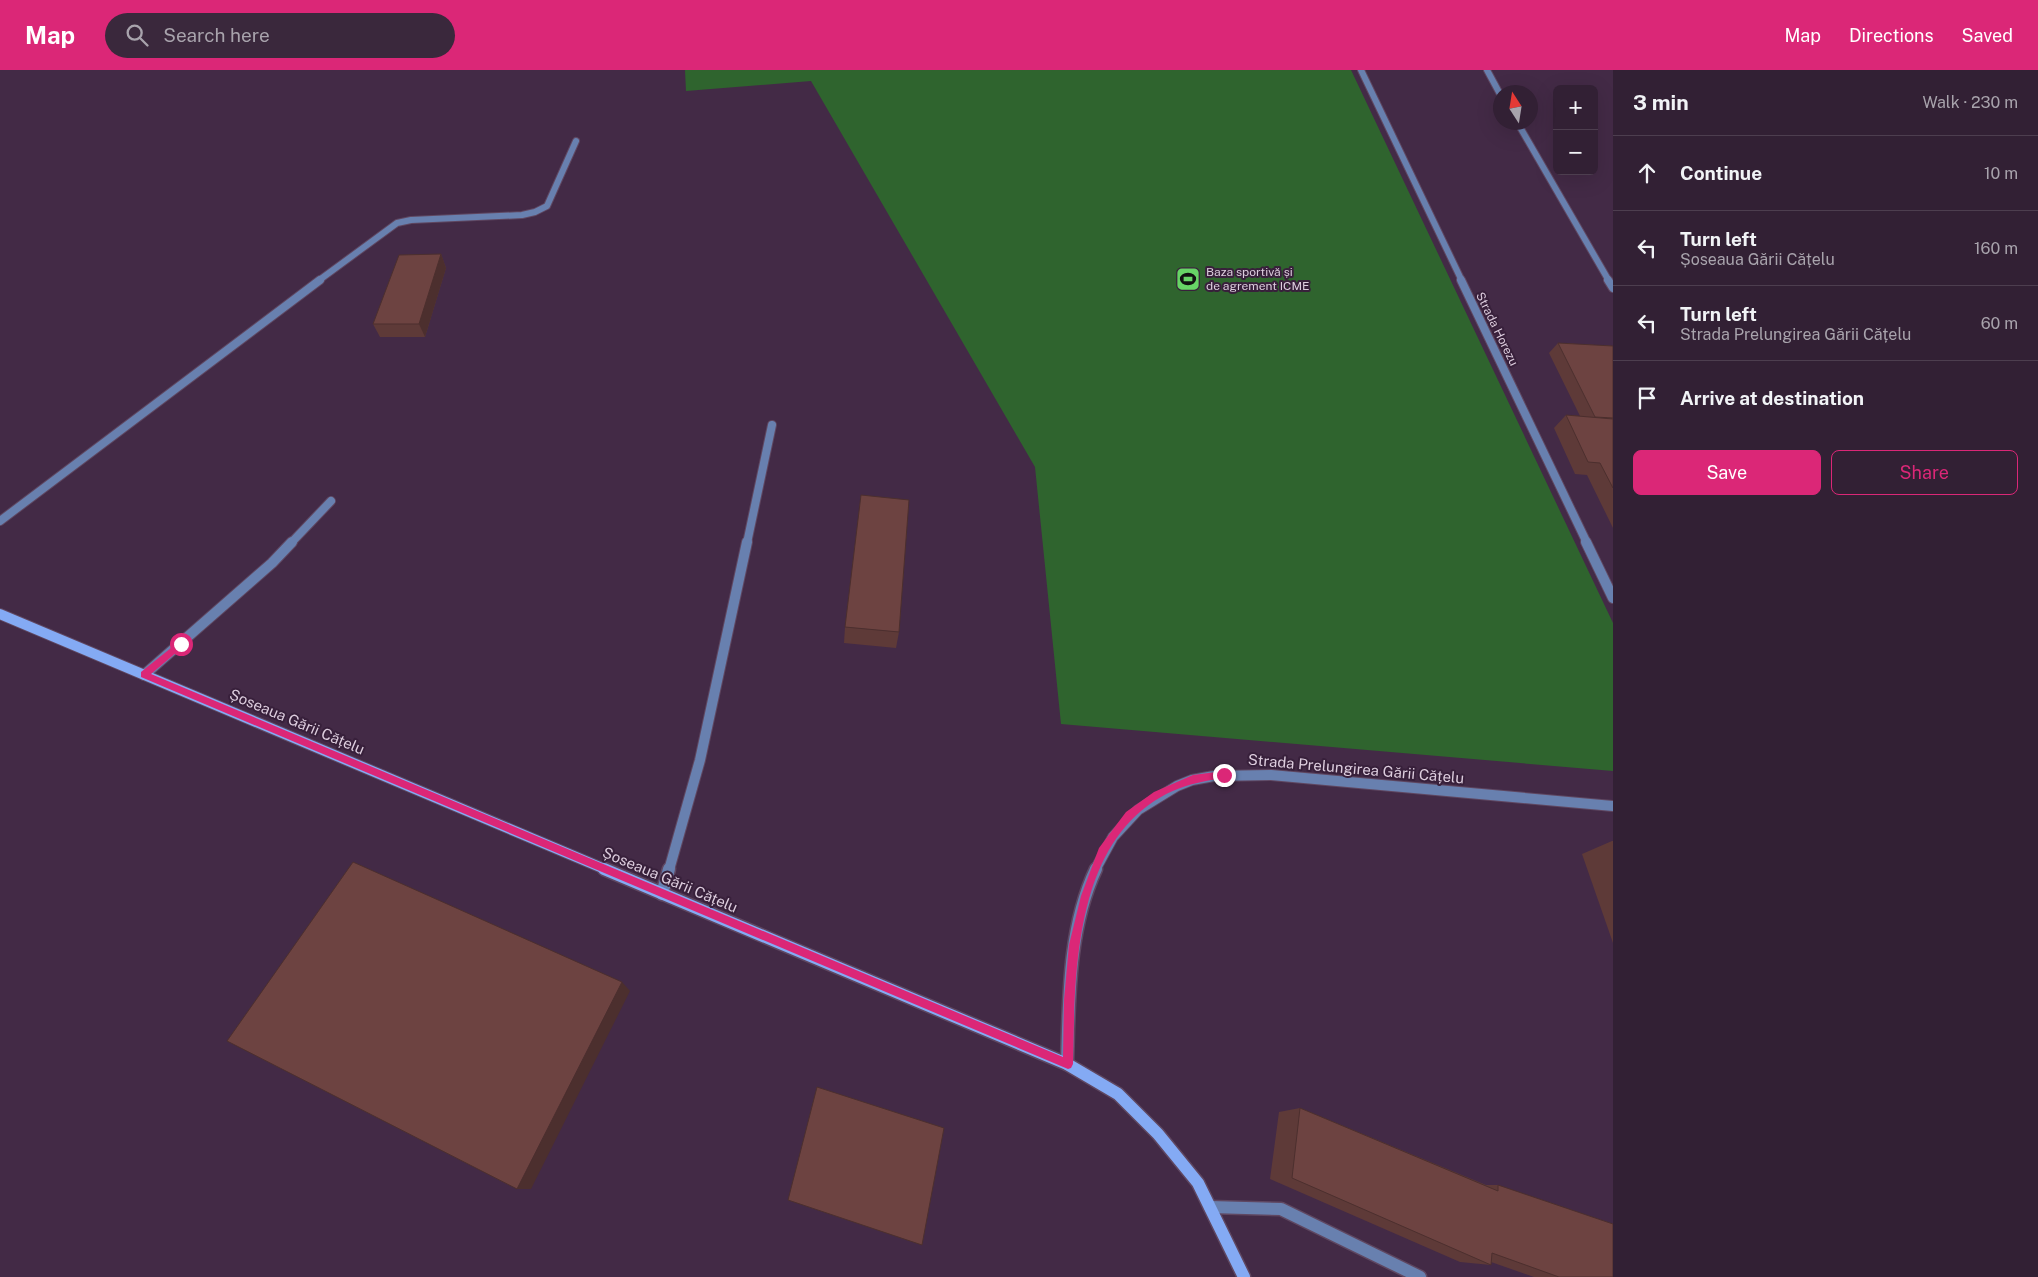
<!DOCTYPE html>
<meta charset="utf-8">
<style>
body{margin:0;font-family:"Public Sans",sans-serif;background:#3a283c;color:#f1f3f6}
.controls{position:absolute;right:15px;top:15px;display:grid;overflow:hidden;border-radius:8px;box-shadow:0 5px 20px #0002}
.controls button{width:45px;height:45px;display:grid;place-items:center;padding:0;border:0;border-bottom:1px solid #4d3e4f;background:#322034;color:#f1f3f6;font:25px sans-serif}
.compass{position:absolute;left:1493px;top:15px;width:45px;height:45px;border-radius:50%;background:#322034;box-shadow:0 5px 20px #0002;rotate:348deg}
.stop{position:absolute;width:15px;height:15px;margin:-11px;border:4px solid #db2777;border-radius:50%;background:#fff}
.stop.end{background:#db2777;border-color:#fff;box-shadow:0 1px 5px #0008}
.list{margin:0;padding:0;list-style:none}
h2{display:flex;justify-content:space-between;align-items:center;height:65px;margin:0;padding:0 20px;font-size:21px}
h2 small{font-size:16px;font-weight:400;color:#a8a3ac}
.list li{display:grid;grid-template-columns:32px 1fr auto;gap:15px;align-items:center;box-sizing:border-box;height:75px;padding:0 20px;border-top:1px solid #4d3e4f}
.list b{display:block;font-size:19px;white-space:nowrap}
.list p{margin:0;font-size:16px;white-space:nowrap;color:#a8a3ac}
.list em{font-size:16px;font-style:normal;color:#a8a3ac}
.actions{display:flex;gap:10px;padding:15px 20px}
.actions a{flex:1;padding:11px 0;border:1px solid #db2777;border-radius:8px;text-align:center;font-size:18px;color:#db2777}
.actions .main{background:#db2777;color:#fff}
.icon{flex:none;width:28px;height:28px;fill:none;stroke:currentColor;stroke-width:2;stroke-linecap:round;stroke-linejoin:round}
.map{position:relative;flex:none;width:1613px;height:1207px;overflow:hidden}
header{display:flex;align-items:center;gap:30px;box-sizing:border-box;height:70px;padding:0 25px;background:#db2777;color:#fff}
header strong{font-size:24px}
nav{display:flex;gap:28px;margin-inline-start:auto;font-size:18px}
.search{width:350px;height:45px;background:#3a283c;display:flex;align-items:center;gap:12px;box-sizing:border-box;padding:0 18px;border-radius:28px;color:#a8a3ac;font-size:19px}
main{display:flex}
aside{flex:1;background:#322034}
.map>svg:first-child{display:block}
</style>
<header>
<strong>Map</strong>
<div class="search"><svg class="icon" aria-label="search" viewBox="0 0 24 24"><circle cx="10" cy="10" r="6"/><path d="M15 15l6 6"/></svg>Search here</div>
<nav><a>Map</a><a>Directions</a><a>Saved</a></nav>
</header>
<main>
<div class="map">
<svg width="1613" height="1207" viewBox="0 0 1613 1207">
<rect width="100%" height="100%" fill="#432a46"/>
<polygon fill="#2f642e" points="685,0 1351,0 1613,553 1613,701 1061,654 1035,397 811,11 686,21"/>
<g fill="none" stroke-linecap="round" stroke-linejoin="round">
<g stroke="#5f4761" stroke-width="8">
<polyline id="service-far3" points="318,211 397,153 411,150 522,145 535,142 547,136 576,71"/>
</g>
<g stroke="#5f4761" stroke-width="10">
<g id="service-far2">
<polyline points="0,451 320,210"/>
<polyline points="291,473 331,431"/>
<polyline points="747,473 772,355"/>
</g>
</g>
<g stroke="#5f4761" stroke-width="12">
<g id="service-far1">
<polyline points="144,605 272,493 292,472"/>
<polyline points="669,800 700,690 747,472"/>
</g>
</g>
<g stroke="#5f4761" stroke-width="15">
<g id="service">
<polyline points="662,824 669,799"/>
<polyline points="1210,1137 1281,1139 1420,1207"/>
</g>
</g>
<g stroke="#5f4761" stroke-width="8">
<g id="minor-far3">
<polyline points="1361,0 1462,211"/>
<polyline points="1487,0 1500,24"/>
<polyline points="1517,52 1609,211"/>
</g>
</g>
<g stroke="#5f4761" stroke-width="10">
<g id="minor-far2">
<polyline points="1461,210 1587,473"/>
<polyline points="1608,210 1613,218"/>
</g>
</g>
<g stroke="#5f4761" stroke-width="12">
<g id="minor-far1">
<polyline points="1586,472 1613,528"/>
<polyline points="1095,800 1113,767 1138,740 1177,716 1192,710 1214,706 1271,705 1613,736"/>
</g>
</g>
<g stroke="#5f4761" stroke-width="15">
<path id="minor" d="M1067,994C1069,930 1068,858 1096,799"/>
</g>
<g stroke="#5f4761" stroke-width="12">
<polyline id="secondary-far1" points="0,544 607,800"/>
</g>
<g stroke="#5f4761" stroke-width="15">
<polyline id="secondary" points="604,799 1067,994 1118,1024 1158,1064 1198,1113 1244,1207"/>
</g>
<use href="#service-far3" stroke="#6880af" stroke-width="6"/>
<use href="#service-far2" stroke="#6880af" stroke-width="8"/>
<use href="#service-far1" stroke="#6880af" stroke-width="10"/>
<use href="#service" stroke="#6880af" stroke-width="12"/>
<use href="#minor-far3" stroke="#6880af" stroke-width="6"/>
<use href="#minor-far2" stroke="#6880af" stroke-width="8"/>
<use href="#minor-far1" stroke="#6880af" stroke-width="10"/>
<use href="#minor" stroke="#6880af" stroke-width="12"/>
<use href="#secondary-far1" stroke="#84aaf4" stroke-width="10"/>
<use href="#secondary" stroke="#84aaf4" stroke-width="12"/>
</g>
<g fill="#5e3a38">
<polygon points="441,184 446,198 425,267 380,267 373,254"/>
<polygon points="1558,273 1613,276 1613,458 1587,405 1575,404 1554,358 1566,345 1580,346 1549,283"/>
<polygon points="845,557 899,562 896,578 844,573"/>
<polygon points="1612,771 1613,771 1613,873 1582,784"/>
<polygon points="1300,1038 1486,1115 1498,1115 1613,1207 1534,1207 1491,1192 1491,1195 1460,1192 1270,1109 1279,1042"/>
</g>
<g fill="#4c2f2e">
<polygon points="441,184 446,198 425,267 419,254"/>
<polygon points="622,912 630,921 531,1119 517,1119"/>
</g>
<g fill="#6d4341" stroke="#4c2f2e">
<polygon points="441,184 419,254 373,254 399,185"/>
<polygon points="1558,273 1613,276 1613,348 1595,347"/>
<polygon points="1566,345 1613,349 1613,418 1600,393 1588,392"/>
<polygon points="861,425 909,430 899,562 845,557"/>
<polygon points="353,792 622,912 517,1119 227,971"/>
<polygon points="817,1017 944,1058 922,1175 788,1130"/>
<polygon points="1300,1038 1498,1121 1498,1115 1613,1154 1613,1207 1559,1207 1492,1183 1491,1195 1292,1108"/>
</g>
<path fill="#db2777" d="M181,570L185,574L184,576L151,604L1063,987L1064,930L1069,875L1081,826L1099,778L1126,742L1154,722L1193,705L1224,701L1228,705C1225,710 1217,709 1211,710C1194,713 1176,718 1161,727C1073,777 1075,907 1073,994L1071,998L1068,999L141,607V602Z"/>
<defs>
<g id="stadium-square" transform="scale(1.25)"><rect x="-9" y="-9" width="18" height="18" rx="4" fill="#67d466" stroke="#38203b"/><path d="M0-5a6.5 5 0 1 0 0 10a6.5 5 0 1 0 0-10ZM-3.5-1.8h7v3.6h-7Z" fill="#111"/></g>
</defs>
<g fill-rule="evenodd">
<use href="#stadium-square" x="1188" y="209"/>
</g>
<g text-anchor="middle" stroke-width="4" stroke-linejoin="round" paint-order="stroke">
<g font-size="12" fill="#ddcdde" stroke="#38203b" text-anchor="start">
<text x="1206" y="206">Baza sportivă și<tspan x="1206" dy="14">de agrement ICME</tspan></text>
</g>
<g font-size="12" fill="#ddcdde" stroke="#38203b">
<text transform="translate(1497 259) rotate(64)" y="4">Strada Horezu</text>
</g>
<g font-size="15" fill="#ddcdde" stroke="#38203b">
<text transform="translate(297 652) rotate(23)" y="5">Șoseaua Gării Cățelu</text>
<text transform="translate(1356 699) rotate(5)" y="5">Strada Prelungirea Gării Cățelu</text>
<text transform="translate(670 810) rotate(23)" y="5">Șoseaua Gării Cățelu</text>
</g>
</g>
</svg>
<div class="controls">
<button>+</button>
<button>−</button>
</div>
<svg class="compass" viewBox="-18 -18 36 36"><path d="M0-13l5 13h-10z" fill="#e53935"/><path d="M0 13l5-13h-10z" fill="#a8a3ac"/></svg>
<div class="stop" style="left:181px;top:574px"></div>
<div class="stop end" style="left:1224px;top:705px"></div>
</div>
<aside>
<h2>3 min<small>Walk · 230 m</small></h2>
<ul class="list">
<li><svg class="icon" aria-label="ahead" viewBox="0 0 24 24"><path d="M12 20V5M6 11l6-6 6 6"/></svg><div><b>Continue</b></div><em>10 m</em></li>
<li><svg class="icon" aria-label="left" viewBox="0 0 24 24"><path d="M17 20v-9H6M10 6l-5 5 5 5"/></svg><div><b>Turn left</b><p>Șoseaua Gării Cățelu</p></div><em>160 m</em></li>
<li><svg class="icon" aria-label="left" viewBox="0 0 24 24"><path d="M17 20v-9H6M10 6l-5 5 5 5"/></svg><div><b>Turn left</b><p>Strada Prelungirea Gării Cățelu</p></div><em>60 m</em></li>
<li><svg class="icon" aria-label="arrive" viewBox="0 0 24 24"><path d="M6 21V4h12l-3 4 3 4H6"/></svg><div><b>Arrive at destination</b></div></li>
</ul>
<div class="actions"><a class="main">Save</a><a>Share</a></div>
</aside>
</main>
